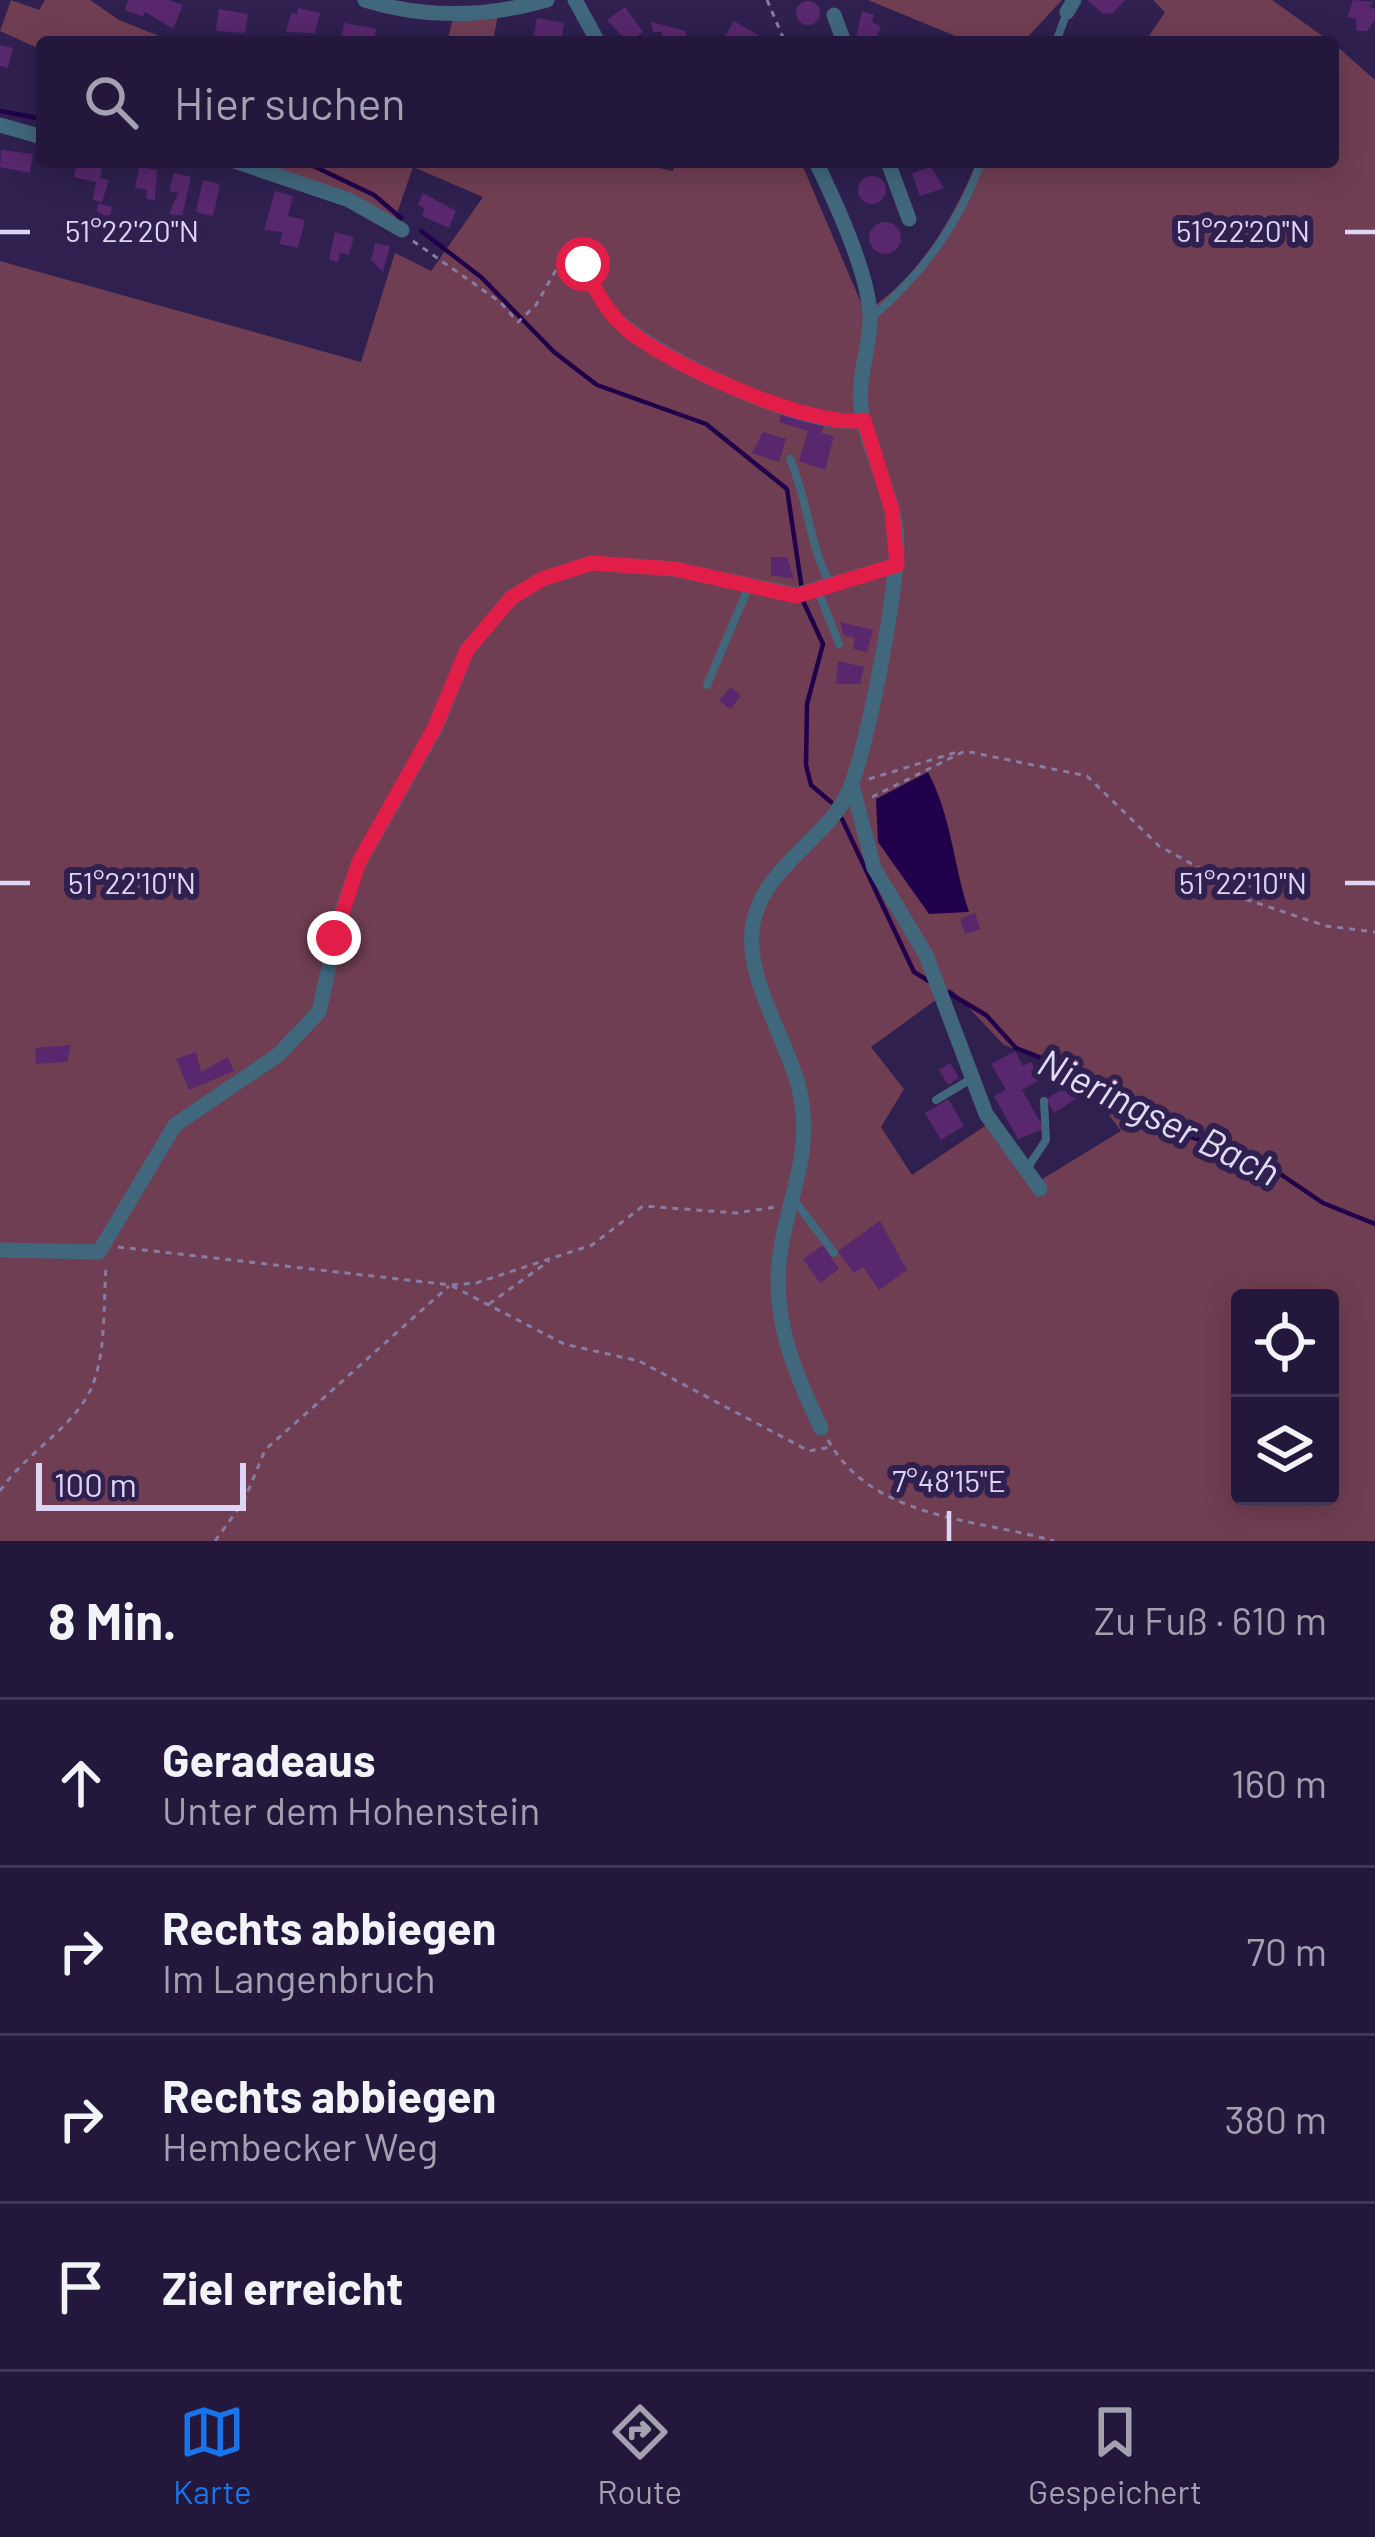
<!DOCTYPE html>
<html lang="de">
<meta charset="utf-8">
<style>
body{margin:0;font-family:Barlow,sans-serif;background:#2b2143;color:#f1f3f6}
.controls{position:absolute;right:36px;bottom:36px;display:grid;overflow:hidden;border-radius:12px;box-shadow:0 6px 30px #0003}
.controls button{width:108px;height:108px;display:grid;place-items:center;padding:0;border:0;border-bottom:3px solid #403756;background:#23183c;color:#f1f3f6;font:60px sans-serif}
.scale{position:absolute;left:36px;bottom:30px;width:210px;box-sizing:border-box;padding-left:12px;border:6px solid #dcd6f4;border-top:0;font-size:33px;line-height:42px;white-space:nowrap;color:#dcd6f4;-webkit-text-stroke:9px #2f2050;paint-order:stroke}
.stop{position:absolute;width:36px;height:36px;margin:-27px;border:9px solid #e11d48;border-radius:50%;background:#fff}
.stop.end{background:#e11d48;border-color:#fff;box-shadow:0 3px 12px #0008}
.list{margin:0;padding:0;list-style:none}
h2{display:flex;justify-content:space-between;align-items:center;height:156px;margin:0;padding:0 48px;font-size:51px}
h2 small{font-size:39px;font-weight:400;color:#a3a0af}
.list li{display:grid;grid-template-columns:78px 1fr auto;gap:36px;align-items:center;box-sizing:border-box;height:168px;padding:0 48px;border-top:3px solid #403756}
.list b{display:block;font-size:45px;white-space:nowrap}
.list p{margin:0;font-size:39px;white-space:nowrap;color:#a3a0af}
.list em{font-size:39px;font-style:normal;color:#a3a0af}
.icon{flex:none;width:66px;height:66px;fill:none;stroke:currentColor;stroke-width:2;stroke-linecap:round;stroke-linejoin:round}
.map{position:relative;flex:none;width:1375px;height:1541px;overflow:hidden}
.search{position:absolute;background:#23183c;box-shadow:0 6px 30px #0003;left:36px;right:36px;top:36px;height:132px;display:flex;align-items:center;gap:30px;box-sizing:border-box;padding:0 42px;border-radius:12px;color:#a3a0af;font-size:45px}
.sheet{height:828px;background:#23183c}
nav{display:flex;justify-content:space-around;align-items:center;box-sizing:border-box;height:168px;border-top:3px solid #403756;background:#23183c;font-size:33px;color:#a3a0af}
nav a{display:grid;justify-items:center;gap:6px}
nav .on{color:#1a73e8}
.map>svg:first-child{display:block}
</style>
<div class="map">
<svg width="1375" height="1541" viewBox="0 0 1375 1541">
<rect width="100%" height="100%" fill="#2f2050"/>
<g fill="#703e53" fill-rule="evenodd">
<polygon points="11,0 39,10 45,0 90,0 119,20 174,42 42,42 42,50 0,31"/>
<polygon points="868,0 1062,0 1023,42 970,42"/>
<polygon points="1153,0 1272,0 1331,42 1145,42 1165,12"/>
<polygon points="498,14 493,42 447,42 453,18"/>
<path d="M1333,43L1375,80V1541H0V261L361,362L395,253L431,271L483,197L413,167L395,219L254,162H632L673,171L676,162H801L865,312C920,277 952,220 977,162H1333ZM951,989L1004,1045L1079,1075L1121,1131L1039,1181L994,1120L912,1175L881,1127L904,1089L871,1047ZM1240,1298H1330V1496H1240Z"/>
</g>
<path fill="#20004a" d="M928,772C952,818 953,864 969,912L929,914L878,842L876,799Z"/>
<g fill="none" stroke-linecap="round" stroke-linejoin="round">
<g stroke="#20004a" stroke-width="4.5">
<polyline points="0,111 37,118 42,112"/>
<polyline points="305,162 374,195 401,218"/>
<polyline points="421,231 481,277 554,352 597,385 706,424 787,489 804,603 823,644 807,704 806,765 811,785 831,802"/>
<polyline points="842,819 914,972 932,983"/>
<polyline points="947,992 986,1015 1016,1048 1080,1073 1182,1134 1258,1159 1323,1203 1375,1224"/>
</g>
</g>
<g fill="#58276d">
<polygon points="128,0 169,0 183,5 173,29 145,12 143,17 125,10"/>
<polygon points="1087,0 1125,0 1113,13 1103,14"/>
<polygon points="1353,0 1373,2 1369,7 1375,9 1375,20 1367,31 1357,31 1356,19 1347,17"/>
<circle cx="808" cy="13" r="12"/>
<polygon points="625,7 643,32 628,42 607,20"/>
<polygon points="298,8 320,13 315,33 286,32 291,13 297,14"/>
<polygon points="219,9 248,14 245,33 216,31"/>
<polygon points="862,11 874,15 872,22 881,27 873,42 856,38"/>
<polygon points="537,18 564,23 561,42 533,42"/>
<polygon points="734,21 763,38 760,42 722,42"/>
<polygon points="651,22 686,31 686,42 662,42 662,32 653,32"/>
<polygon points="344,23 376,29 373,42 341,42"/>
<polygon points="0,45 13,48 8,68 0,66"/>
<polygon points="1,150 33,154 30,173 0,167"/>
<polygon points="77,162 102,167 100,178 109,180 102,202 93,200 96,182 74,177"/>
<polygon points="139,167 157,170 155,200 146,199 147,190 135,188"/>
<polygon points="931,167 944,188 920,196 912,173"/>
<polygon points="174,173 191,177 182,217 169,214 178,193 169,191"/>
<circle cx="872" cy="190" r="14"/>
<polygon points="203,180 220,184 213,216 196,212"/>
<polygon points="275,191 293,196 288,216 305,220 298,248 280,244 282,232 264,230"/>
<polygon points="423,193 456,211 449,228 422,216 425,208 418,205"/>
<polygon points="98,204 112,207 108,228 94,225"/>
<circle cx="885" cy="238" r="16"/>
<polygon points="335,232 354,237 349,255 340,253 338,262 329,260"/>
<polygon points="375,243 390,246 383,272 371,260"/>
<polygon points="781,413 824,425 821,433 834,436 825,470 799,461 808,431 779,422"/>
<polygon points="763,432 786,439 779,462 752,453"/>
<polygon points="771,557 787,557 794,579 771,575"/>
<polygon points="840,622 873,630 867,652 853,649 855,638 844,635"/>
<polygon points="838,661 864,667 860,684 836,684"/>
<polygon points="731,687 741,696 730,709 719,700"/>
<polygon points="975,913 980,929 965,934 960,919"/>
<polygon points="71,1045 67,1062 36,1064 35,1048"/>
<polygon points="1015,1051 1023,1066 1031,1062 1041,1079 1022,1090 1044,1129 1018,1139 994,1096 1006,1090 991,1064"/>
<polygon points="196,1052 201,1072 228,1057 234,1071 189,1090 176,1059"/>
<polygon points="950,1063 959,1078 948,1085 939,1070"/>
<polygon points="1071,1084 1079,1097 1054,1113 1046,1099"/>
<polygon points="948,1099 964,1126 941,1140 925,1113"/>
<polygon points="880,1221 907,1270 879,1290 863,1267 854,1273 838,1251"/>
<polygon points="823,1245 839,1269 820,1283 803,1259"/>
</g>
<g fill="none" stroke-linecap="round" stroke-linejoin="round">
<g stroke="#877ca3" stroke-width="3" stroke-dasharray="6 6" stroke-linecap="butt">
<polyline points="767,0 785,42"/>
<polyline points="413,241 500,302 518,322 536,305 565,254 583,264 609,310"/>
<polyline points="869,779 957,752"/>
<polyline points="872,797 965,751 1087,776 1159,846 1214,876 1230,894 1326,926 1375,932"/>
<polyline points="118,1247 451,1285 476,1283 592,1245 643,1206 736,1213 776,1207"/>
<polyline points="452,1286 564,1344 639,1361 809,1451 831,1447"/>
<polyline points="489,1304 549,1261"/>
<path d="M828,1440C873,1520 975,1518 1054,1541"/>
<path d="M0,1491C24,1455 67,1432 88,1395C107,1360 103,1306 106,1267"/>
<polyline points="215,1541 244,1501 265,1450 449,1286"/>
</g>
<g stroke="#41677d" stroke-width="8">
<polyline points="1056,42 1067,12"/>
<path d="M871,318C922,274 959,225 981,162"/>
<path d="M790,459C809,502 808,546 832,586"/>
<polyline points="819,593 839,644"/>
<polyline points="707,685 749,586"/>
<polyline points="936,1100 971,1079"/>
<polyline points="1026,1170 1046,1140 1044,1101"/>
<polyline points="795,1201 834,1253"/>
</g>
<g stroke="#41677d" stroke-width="15">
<path d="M365,0C425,19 487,17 547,0"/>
<polyline points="575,0 598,42"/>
<polyline points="1067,12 1074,0"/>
<polyline points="834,15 844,42"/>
<polyline points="0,125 42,137"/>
<polyline points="237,162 349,200 402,230"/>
<path d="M816,162C835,201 869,275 870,316C871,347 857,375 861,407C867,449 890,487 896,529C902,573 868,745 850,788C829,839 768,863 754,919C740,974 789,1040 800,1093C814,1156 785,1202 779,1263C773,1322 796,1376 821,1428"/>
<polyline points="888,162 909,219"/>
<path d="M618,321C661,358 807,432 864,420"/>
<polyline points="852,785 874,868 926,955 986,1114 1040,1189"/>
<polyline points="0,1250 99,1252 175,1125 278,1055 319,1012 340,916 359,863 435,729 467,650 511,598 542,579 592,563 675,569 796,595 897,565"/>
</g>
</g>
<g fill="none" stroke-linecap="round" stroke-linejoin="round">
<path stroke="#e11d48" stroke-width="15" d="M334,938L359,862L434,729L467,650L511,598L542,579L592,563L675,569L796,596L897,565L892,510L864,420C815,431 651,358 617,320C602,304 592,284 583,264"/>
</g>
<path fill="none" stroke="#dcd6f4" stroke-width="4.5" d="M0,232H30M1345,232H1375M0,883H30M1345,883H1375M949,1511V1541"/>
<g text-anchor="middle" stroke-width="12" stroke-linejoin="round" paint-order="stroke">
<g font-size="39" font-style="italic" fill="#dfdbf1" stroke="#2f2050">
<text transform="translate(1159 1117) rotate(26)" y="14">Nieringser Bach</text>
</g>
</g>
<g font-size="30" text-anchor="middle" fill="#dcd6f4" stroke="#2f2050" stroke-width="12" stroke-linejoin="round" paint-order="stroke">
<text x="132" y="242">51°22'20"N</text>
<text x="1243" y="242">51°22'20"N</text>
<text x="132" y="894">51°22'10"N</text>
<text x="1243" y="894">51°22'10"N</text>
<text x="949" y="1492">7°48'15"E</text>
</g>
</svg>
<div class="controls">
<button><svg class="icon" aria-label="locate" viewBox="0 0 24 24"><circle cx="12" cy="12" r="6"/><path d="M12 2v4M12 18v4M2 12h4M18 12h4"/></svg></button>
<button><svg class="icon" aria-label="layers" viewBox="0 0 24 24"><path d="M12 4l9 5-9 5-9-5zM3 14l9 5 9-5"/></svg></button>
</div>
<div class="scale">100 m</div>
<div class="stop" style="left:583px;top:264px"></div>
<div class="stop end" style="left:334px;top:938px"></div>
<div class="search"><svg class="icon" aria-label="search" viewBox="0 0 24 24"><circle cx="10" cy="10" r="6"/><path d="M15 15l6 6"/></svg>Hier suchen</div>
</div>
<section class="sheet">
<h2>8 Min.<small>Zu Fuß · 610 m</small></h2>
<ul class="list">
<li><svg class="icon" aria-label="ahead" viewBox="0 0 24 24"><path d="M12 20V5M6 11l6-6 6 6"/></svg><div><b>Geradeaus</b><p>Unter dem Hohenstein</p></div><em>160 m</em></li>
<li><svg class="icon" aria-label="right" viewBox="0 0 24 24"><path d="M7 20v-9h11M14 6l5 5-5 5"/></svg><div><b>Rechts abbiegen</b><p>Im Langenbruch</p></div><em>70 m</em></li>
<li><svg class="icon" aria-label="right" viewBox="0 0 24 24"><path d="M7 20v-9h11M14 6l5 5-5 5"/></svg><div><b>Rechts abbiegen</b><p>Hembecker Weg</p></div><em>380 m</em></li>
<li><svg class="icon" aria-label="arrive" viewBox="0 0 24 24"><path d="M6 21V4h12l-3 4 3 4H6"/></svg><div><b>Ziel erreicht</b></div></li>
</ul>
</section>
<nav>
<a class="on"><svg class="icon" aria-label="map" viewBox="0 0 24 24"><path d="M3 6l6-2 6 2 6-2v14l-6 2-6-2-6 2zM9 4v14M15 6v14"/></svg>Karte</a>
<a><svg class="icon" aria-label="directions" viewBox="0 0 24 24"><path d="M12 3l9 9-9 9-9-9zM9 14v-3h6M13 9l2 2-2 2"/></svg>Route</a>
<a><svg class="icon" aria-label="saved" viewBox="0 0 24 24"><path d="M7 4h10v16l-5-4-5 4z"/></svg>Gespeichert</a>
</nav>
